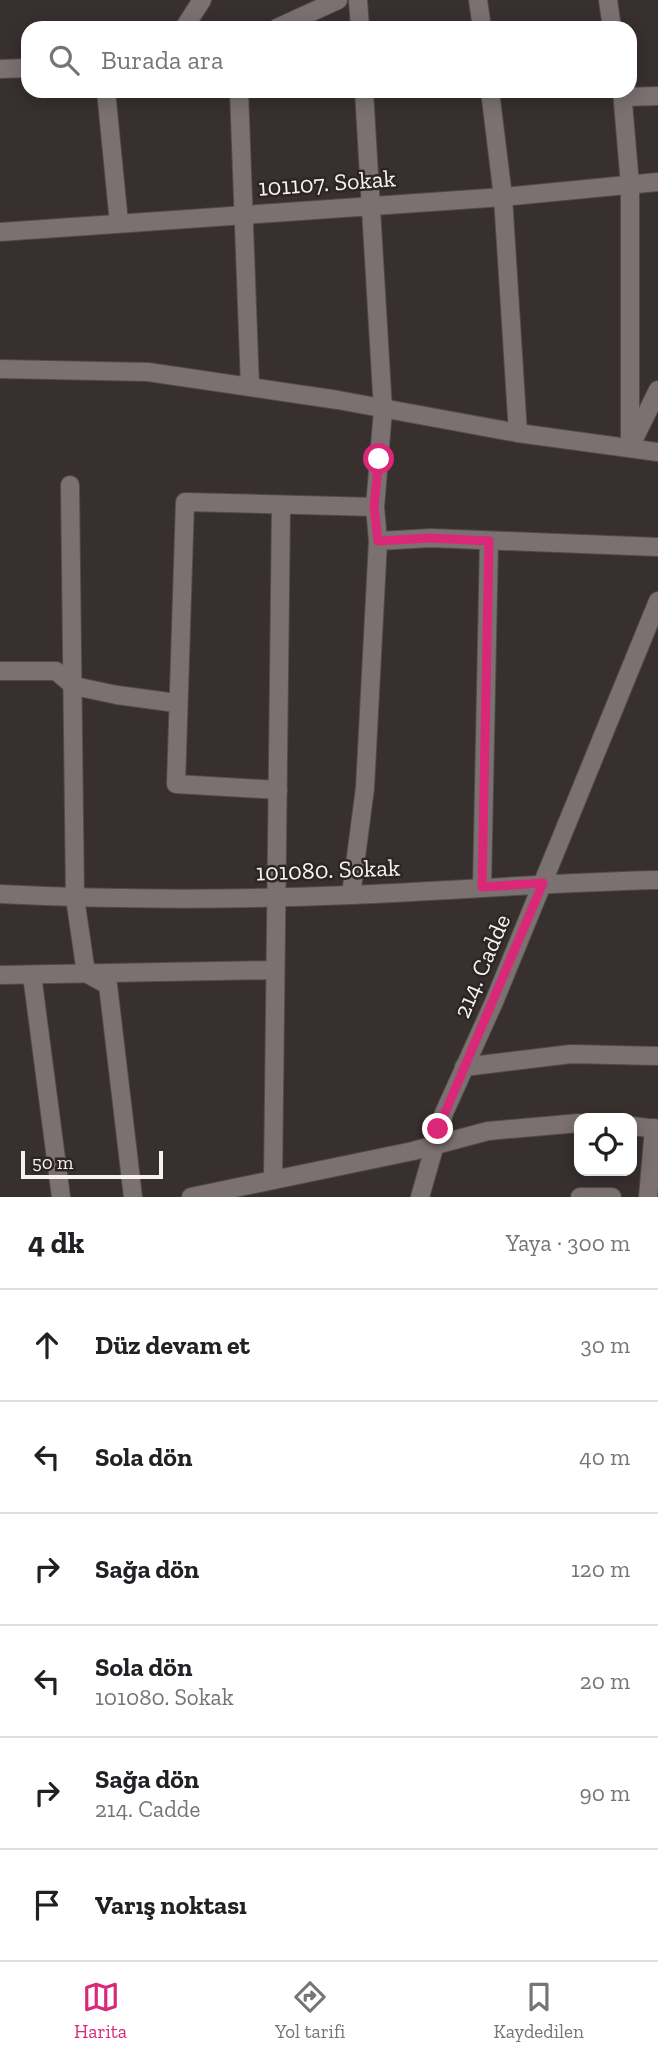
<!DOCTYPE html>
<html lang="tr">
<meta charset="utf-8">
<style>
body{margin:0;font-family:"Zilla Slab",serif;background:#f6f6f6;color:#202124}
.controls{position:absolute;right:21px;bottom:21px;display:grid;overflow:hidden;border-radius:14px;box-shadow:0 4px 18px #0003}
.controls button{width:63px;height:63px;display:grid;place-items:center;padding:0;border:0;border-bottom:2px solid #e0e0e0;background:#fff;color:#202124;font:35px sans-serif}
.scale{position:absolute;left:21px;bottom:18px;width:142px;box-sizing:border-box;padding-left:7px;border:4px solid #f7f1f1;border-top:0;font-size:19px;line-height:24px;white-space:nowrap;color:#f7f1f1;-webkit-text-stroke:5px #2d2525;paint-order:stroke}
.stop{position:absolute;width:21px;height:21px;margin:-16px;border:5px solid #db2777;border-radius:50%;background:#fff}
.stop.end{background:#db2777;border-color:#fff;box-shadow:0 2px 7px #0008}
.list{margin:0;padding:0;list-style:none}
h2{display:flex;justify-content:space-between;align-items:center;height:91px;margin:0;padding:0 28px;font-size:30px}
h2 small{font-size:23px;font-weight:400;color:#757577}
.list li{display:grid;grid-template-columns:46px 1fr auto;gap:21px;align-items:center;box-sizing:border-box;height:112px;padding:0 28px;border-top:2px solid #e0e0e0}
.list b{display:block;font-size:26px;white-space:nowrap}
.list p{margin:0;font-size:23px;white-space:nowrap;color:#757577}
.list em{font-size:23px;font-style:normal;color:#757577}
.icon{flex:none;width:38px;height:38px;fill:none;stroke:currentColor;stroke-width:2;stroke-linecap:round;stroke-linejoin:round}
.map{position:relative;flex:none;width:658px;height:1197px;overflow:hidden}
.search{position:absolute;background:#fff;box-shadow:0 4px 18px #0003;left:21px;right:21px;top:21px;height:77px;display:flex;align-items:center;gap:18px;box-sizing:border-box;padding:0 24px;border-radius:21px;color:#757577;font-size:26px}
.sheet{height:763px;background:#fff}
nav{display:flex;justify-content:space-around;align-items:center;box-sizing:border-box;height:98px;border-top:2px solid #e0e0e0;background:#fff;font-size:19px;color:#757577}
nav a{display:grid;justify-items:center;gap:4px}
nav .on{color:#db2777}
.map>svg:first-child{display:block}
</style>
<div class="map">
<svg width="658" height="1197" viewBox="0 0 658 1197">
<rect width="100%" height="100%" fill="#382f2f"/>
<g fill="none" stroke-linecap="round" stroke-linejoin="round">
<g stroke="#534b4b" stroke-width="20">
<g id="minor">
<polyline points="358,0 360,28"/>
<polyline points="478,0 482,28"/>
<polyline points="608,0 612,28"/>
<polyline points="184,28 202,0"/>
<polyline points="277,28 338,0"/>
<polyline points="0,69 28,68"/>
<polyline points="106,91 119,223"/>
<polyline points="239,91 250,387"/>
<polyline points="490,91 503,197 518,433"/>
<polyline points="622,91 630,185 630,446"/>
<polyline points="623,97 658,96"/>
<polyline points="0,232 503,197 658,182"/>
<polyline points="0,369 148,372 338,400 518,433 658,452"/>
<polyline points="632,443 658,390"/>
<polyline points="70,485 75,898 86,973 108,985 133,1197"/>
<polyline points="378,541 431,538 658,547"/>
<polyline points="0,671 56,671 74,686 117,695 176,703"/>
<polyline points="278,790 176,784 185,502 375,507"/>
<polyline points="482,887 489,541"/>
<path d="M0,894C116,900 234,900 350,895C453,891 555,882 658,880"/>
<polyline points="351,895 365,788 378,541 375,507 383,410 364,91"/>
<polyline points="0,975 275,970"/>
<polyline points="32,975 61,1197"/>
<polyline points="464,1067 571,1054 658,1056"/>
<polyline points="632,1126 658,1129"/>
<polyline points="273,1180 281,507"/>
<polyline points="191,1197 413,1151 488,1131 579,1123"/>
<polyline points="420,1197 444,1113 494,1002 658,601"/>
<polyline points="580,1197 612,1197"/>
<polyline points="648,1197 654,1128"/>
</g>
</g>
<use href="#minor" stroke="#7b7171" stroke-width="18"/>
</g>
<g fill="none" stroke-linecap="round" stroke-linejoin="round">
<polyline stroke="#db2777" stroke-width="9" points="379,459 374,507 378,541 431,538 489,541 482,887 543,883 438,1129"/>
</g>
<g text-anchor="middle" stroke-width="5" stroke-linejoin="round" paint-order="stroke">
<g font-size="24" fill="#f7f1f1" stroke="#2d2525">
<text transform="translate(327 183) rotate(-4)" y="8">101107. Sokak</text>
<text transform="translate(328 870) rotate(-2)" y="8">101080. Sokak</text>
<text transform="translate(482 966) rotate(-67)" y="8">214. Cadde</text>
</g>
</g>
</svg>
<div class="controls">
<button><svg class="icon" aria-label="locate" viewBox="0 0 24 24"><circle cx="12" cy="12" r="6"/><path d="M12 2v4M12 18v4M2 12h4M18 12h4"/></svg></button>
</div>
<div class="scale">50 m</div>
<div class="stop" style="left:379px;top:459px"></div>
<div class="stop end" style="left:438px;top:1129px"></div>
<div class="search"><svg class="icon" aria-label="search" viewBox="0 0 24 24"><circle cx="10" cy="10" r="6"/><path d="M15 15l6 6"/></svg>Burada ara</div>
</div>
<section class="sheet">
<h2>4 dk<small>Yaya · 300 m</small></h2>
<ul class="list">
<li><svg class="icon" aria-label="ahead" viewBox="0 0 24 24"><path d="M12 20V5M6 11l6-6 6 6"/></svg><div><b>Düz devam et</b></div><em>30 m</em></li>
<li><svg class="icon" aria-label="left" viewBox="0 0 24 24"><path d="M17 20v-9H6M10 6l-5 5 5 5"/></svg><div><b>Sola dön</b></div><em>40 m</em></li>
<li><svg class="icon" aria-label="right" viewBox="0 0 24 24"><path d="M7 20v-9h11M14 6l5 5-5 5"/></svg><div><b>Sağa dön</b></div><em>120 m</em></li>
<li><svg class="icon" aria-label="left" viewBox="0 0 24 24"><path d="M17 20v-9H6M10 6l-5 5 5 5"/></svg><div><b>Sola dön</b><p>101080. Sokak</p></div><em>20 m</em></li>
<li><svg class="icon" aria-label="right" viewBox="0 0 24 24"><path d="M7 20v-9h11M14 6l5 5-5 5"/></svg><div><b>Sağa dön</b><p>214. Cadde</p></div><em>90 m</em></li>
<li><svg class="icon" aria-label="arrive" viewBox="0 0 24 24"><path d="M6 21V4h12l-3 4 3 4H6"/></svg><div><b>Varış noktası</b></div></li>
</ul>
</section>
<nav>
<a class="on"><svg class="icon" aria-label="map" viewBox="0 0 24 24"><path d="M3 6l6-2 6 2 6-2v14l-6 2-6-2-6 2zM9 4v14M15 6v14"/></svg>Harita</a>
<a><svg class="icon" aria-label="directions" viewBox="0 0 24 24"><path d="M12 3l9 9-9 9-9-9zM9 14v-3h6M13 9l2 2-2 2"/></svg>Yol tarifi</a>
<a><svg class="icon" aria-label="saved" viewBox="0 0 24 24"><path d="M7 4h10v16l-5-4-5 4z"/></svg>Kaydedilen</a>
</nav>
